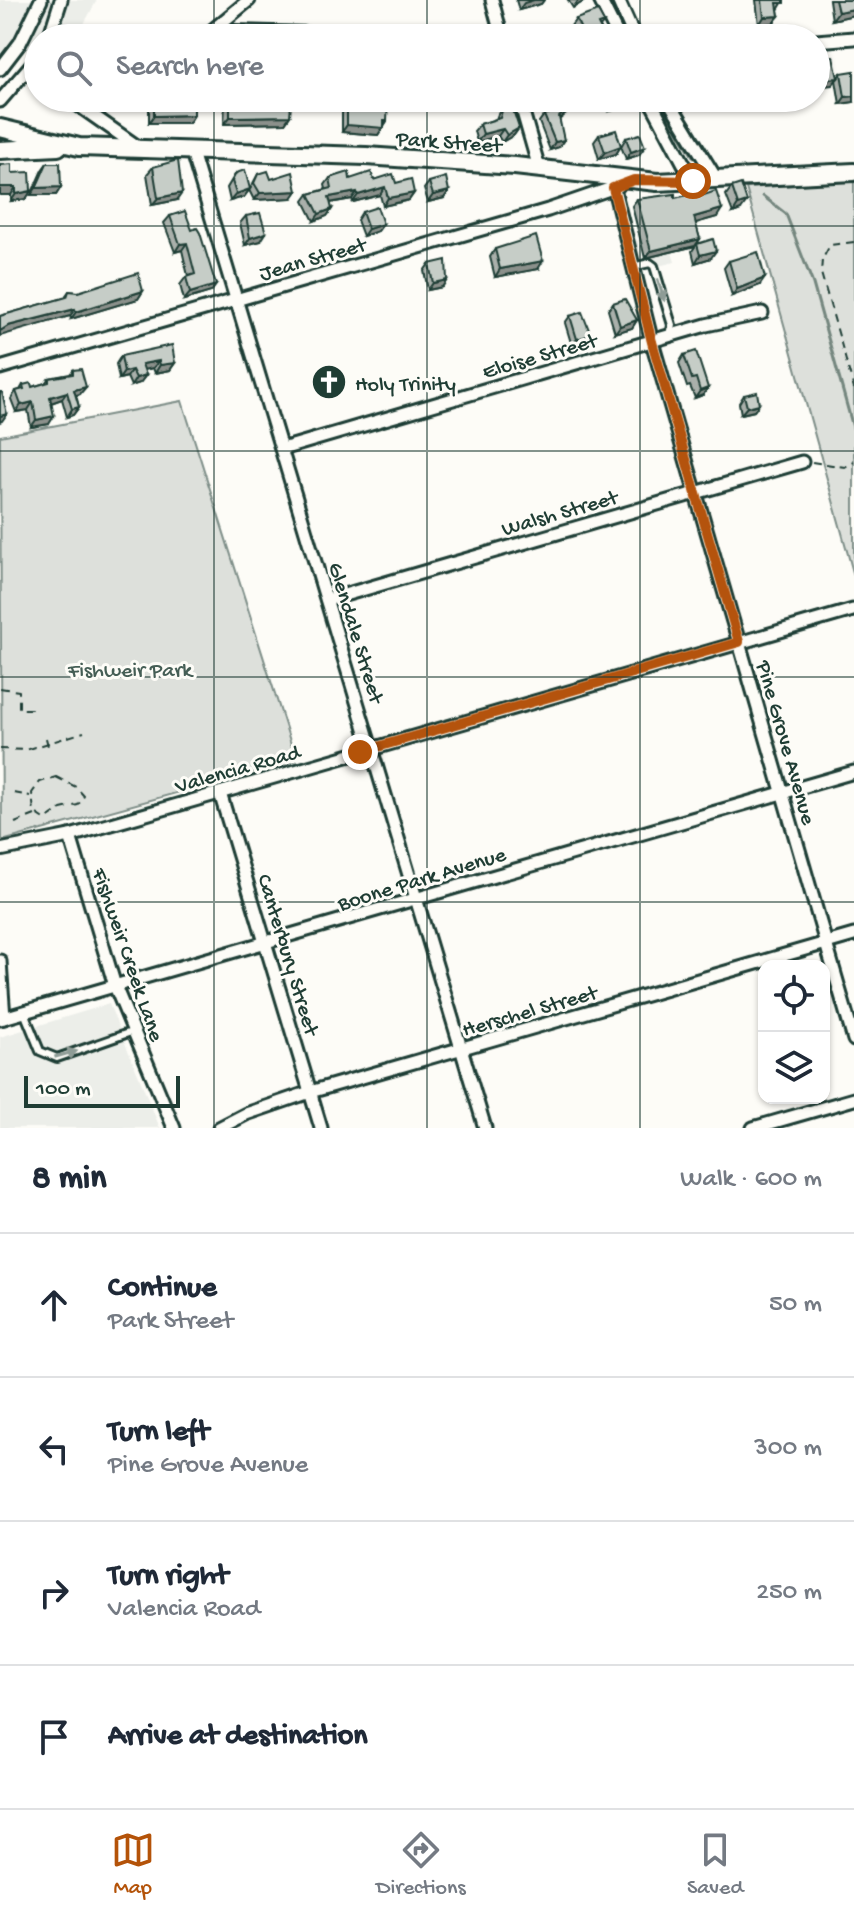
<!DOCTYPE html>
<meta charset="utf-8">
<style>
body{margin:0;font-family:"Gochi Hand",sans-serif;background:#f6f6f7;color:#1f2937}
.controls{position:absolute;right:24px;bottom:24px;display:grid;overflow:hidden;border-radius:16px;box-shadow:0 2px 6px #0004}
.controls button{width:72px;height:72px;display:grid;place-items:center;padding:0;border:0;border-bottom:2px solid #e0e1e3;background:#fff;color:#1f2937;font:40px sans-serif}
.scale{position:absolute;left:24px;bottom:20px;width:156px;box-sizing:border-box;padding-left:8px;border:4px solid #1f3d34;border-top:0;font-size:22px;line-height:28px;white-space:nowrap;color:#1f3d34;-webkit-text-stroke:6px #fdfcf7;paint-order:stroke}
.stop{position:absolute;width:24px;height:24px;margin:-18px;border:6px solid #b45309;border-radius:50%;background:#fff}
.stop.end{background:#b45309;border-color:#fff;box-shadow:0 2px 8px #0008}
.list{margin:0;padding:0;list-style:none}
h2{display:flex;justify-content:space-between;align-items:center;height:104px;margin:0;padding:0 32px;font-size:34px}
h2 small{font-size:26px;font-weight:400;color:#747a83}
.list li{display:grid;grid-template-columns:52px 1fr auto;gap:24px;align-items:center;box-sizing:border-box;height:144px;padding:0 32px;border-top:2px solid #e0e1e3}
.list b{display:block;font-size:30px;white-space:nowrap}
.list p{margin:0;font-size:26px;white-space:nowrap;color:#747a83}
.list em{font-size:26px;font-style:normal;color:#747a83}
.icon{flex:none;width:44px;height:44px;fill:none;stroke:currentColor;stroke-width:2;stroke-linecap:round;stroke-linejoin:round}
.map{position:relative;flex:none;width:854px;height:1128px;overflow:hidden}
.search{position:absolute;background:#fff;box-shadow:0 2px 6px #0004;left:24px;right:24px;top:24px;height:88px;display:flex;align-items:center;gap:20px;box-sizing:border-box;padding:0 28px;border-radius:44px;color:#747a83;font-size:30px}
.sheet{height:680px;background:#fff}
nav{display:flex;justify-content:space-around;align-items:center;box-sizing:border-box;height:112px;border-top:2px solid #e0e1e3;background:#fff;font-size:22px;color:#747a83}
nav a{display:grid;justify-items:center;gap:4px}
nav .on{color:#b45309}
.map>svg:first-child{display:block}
</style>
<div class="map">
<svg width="854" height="1128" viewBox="0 0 854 1128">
<rect width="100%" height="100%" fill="#fdfcf7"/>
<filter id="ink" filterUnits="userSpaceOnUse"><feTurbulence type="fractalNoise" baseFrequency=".0125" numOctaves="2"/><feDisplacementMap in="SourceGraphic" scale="16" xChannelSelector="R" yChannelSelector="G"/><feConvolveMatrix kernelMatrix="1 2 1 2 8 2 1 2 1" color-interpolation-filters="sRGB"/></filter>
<g filter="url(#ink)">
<g fill="#eceee9">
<polygon points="0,0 97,0 79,33 63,38 38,38 38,45 0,57"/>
<polygon points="666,233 675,262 637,271 631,242"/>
<polygon points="109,1004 160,1128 0,1128 0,1037"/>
</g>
<g fill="#dde0db" stroke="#7e8e88" stroke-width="2">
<polygon points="854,181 854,576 746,188"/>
<polygon points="182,401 296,760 2,841 0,436"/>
</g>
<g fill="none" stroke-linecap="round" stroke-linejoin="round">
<g stroke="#75877f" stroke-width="3">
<polyline points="609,0 627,38"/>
<polyline points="658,98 694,158"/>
<polyline points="763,196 786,214 813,284 854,431"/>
</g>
<g stroke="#1f3d34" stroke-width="12">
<g id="lane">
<polyline points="632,267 650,263 654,266 672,325 670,336"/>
<polyline points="24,1012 40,1051 57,1058 134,1031"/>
</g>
</g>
<g stroke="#1f3d34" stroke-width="17">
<g id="street">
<polyline points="492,0 502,38"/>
<polyline points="600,0 619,38"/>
<polyline points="618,0 635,38"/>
<polyline points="213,31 479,38"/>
<polyline points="49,38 61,0"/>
<polyline points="203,38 249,0"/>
<polyline points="816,41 854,38"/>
<polyline points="0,69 20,43 41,0"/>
<polyline points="68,98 138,147"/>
<polyline points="519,98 539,168"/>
<polyline points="649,98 693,181"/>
<polyline points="667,98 717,180"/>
<polyline points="0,101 38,57"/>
<polyline points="191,149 485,1128"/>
<polyline points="611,177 652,342 854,1040"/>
<polyline points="0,368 548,210 618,186"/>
<polyline points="282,449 706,325 762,313"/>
<polyline points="327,600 802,462"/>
<polyline points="220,793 321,1128"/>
<polyline points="70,836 115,986 174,1128"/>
<polyline points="0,850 70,836 853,610"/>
<polyline points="0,961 4,1018"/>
<polyline points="0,1019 854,772"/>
<polyline points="219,1128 246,1114 310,1092 854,935"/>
<polyline points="753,1128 854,1099"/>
</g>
</g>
<g stroke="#1f3d34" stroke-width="22">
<g id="secondary">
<polyline points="0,128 79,147 366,156 515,166 657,182 854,172"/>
<polyline points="0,150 58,147"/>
</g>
</g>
<g stroke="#1f3d34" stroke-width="2" stroke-dasharray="8 6" stroke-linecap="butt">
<polyline points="854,242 830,245 822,260 821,273 854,389"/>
<polyline points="812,462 845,467 854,462"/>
<polyline points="0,688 19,691 19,709 35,709"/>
<polyline points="46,738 48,746"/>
<polyline points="0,749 26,750 84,732"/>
<polygon points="56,777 76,787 84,796 78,805 61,809 46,820 34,812 32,793 40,782"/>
<polyline points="14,793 30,796"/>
<polyline points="15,823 35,815"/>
</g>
<use href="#lane" stroke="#fdfcf7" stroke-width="6"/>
<use href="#street" stroke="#fdfcf7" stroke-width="11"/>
<use href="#secondary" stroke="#fdfcf7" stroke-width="16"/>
</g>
<g fill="#aab0ab" stroke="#1f3d34" stroke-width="2">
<polygon points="516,0 544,0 541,4 519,10"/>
<polygon points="568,0 586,0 573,8"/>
<polygon points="756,0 784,0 778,10 779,16 773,23 759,25"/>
<polygon points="829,0 854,0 854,15 832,20"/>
<polygon points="576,19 604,22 600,27 605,38 576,38 571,26"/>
<polygon points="841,73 854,102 840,104 836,80"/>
<polygon points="151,98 194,98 194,115 189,123 149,123 149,100"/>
<polygon points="227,98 244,98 244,100 290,116 285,123 224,124 225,101"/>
<polygon points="545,98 562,98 558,104 549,108"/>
<polygon points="605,98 629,98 630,99 625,107 610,111"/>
<polygon points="372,101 387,121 378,135 342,132 342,113 347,105 369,107"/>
<polygon points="571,106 566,114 559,120 559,147 550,150 539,122 544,115"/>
<polygon points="503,107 519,128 514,135 502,142 498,136 477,142 474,131 480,124 496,119 498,114"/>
<polygon points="599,135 621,146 616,154 599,159 594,142"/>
<polygon points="626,138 639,155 626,159 621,146"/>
<polygon points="47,163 61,187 56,195 31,195 42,170"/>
<polygon points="0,165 12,173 26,199 11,201 11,195 0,195"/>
<polygon points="153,167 177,200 152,205 147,174"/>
<polygon points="236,173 250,189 258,174 271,179 292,198 254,200 249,190 244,197 230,201 227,188"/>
<polygon points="330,178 374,180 396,183 414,193 409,200 383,206 380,195 353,202 352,199 330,203 332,209 327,216 314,221 304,201 309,194 326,189 325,185"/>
<polygon points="429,182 449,191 444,198 428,202 424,189"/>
<polygon points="732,187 741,210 733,213 726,195"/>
<polygon points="698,197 717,217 695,223 700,239 695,246 645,258 632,206 637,199"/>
<polygon points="362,212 383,224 378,231 363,236 357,220"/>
<polygon points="170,216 192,230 216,285 211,292 184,300 180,285 186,277 188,276 182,250 175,252 164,223"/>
<polygon points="246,216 261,241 245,245 240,223"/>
<polygon points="697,244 711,258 695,263 692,251"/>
<polygon points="495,249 538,269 495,277 490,257"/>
<polygon points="729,261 760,285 732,296 724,268"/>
<polygon points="429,264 447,280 442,287 428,290 424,271"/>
<polygon points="69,291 78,292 143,291 138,299 71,319 70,316 3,334 0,316 64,298"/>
<polygon points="613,303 637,320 632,328 615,333 608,310"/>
<polygon points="570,316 586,342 572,346 565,323"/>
<polygon points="684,355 708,388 703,395 695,398 690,386 687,387 679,363"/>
<polygon points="121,356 175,363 170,370 155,373 153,368 144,370 146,375 140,383 131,386 127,377 119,379 116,364"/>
<polygon points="73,370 80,394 76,395 79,407 73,415 67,417 62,399 51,403 49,424 31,427 28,410 16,412 11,399 16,391 20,390 23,385 32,387 45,383 49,378 70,374"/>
<polygon points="744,395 759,404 754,411 741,414 739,403"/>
</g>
<g fill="#8b908b" stroke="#1f3d34" stroke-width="2">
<polygon points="534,0 544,0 541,4 519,10 524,3"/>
<polygon points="580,0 586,0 573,8 578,1"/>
<polygon points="854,9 854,15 832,20 838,12"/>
<polygon points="779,16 773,23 759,25 764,17"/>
<polygon points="838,78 832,85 816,87 816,80"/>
<polygon points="854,96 854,102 840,104 845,97"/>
<polygon points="560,98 562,98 558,104 549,108 554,100"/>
<polygon points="630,99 625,107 610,111 615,104"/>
<polygon points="194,115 189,123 149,123 154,116"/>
<polygon points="290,116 285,123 224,124 230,117"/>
<polygon points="384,121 387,121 378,135 342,132 347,125"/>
<polygon points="519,128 514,135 502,142 507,135"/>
<polygon points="503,129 498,136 477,142 483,134"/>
<polygon points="564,140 559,147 550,150 555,142"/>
<polygon points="621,146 616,154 599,159 605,152"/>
<polygon points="645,147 639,155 626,159 631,152"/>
<polygon points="0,187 16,187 11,195 0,195"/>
<polygon points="61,187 56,195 31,195 36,188"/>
<polygon points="385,187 380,195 353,202 358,195"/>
<polygon points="250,189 244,197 230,201 236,194"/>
<polygon points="31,191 26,199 11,201 16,194"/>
<polygon points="297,191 292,198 254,200 260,193"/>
<polygon points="449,191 444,198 428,202 433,195"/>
<polygon points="357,192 352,199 323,204 329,197"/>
<polygon points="182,193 177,200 152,205 158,198"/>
<polygon points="414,193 409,200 383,206 388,198"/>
<polygon points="747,202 741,210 733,213 738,205"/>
<polygon points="332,209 327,216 314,221 319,214"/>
<polygon points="722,209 717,217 689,225 694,217"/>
<polygon points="383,224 378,231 363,236 368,229"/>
<polygon points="266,233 261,241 245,245 250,238"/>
<polygon points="700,239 695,246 645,258 651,251"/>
<polygon points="187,243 182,250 175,252 180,244"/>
<polygon points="716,251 711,258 695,263 700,255"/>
<polygon points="543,261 538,269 495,277 500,269"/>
<polygon points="765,278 760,285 732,296 737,289"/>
<polygon points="447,280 442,287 428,290 433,283"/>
<polygon points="216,285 211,292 184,300 190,293"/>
<polygon points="143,291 138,299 71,319 76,312"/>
<polygon points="75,309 70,316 0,336 0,331 8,326"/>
<polygon points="637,320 632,328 615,333 620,326"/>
<polygon points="591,335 586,342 572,346 577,339"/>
<polygon points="159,361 153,368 137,371 142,364"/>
<polygon points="175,363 170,370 155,373 160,365"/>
<polygon points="132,370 127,377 119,379 124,372"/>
<polygon points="146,375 140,383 131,386 136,378"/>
<polygon points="86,387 80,394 69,397 74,390"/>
<polygon points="708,388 703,395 695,398 700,391"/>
<polygon points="67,392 62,399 45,405 50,397"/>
<polygon points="33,402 28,410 16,412 21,405"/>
<polygon points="759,404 754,411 741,414 747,407"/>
<polygon points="79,407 73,415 67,417 72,409"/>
<polygon points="7,414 2,421 0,422 0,416"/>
<polygon points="54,416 49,424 31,427 36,420"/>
</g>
<g fill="#c6cdc7" stroke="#1f3d34" stroke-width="2">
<polygon points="762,0 784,0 784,3 777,3 779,16 764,17"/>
<polygon points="835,0 854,0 854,9 838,12"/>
<polygon points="598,11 604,22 598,24 605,38 585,38 576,19"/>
<polygon points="833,56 838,78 816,80 816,58"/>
<polygon points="854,71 854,96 845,97 841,73"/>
<polygon points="154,98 194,98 194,115 154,116"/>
<polygon points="230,98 244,98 244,100 291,104 290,116 230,117"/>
<polygon points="613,98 629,98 630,99 615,104"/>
<polygon points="372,101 388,102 387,121 384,121 384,128 347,125 347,105 372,107"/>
<polygon points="511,104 519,128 507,135 503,129 483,134 480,124 500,118 503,107"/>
<polygon points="571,106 559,117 564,140 555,142 544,115"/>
<polygon points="616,130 621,146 605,152 599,135"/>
<polygon points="640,134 645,147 631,152 626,138"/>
<polygon points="178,160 182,193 158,198 153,167"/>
<polygon points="47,163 60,163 61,187 36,188"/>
<polygon points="12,164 12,173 30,172 31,191 16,194 16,187 0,187 0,165"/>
<polygon points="245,170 250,189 236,194 232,181 236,173"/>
<polygon points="268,171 271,179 293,172 297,191 260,193 254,183 258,174"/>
<polygon points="349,172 350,179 371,172 374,180 393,174 396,183 411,179 414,193 388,198 385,187 358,195 357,192 329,197 332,209 319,214 309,194 332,188 330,178"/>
<polygon points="446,177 449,191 433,195 429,182"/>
<polygon points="741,184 747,202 738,205 732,187"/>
<polygon points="716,191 722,209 694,217 700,239 651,251 637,199 675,194 675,198 697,193 698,197"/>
<polygon points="377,207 383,224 368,229 362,212"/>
<polygon points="185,211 192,230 197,228 200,233 216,285 190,293 186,277 195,274 187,243 180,244 170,216"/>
<polygon points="260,213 266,233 250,238 246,216"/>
<polygon points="536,236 543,261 500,269 495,249"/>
<polygon points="713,239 716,251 700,255 697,244"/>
<polygon points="758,252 765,278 737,289 729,261"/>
<polygon points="446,260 447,280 433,283 429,264"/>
<polygon points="138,273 143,291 76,312 75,309 8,326 0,331 0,316 67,297 69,291 78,292"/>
<polygon points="625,299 637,320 620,326 613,303"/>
<polygon points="582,312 591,335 577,339 570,316"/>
<polygon points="172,345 175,363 160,365 159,361 142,364 146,375 136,378 132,370 124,372 121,356"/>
<polygon points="696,351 708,388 700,391 696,378 692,379 684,355"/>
<polygon points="81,369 86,387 74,390 79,407 72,409 67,392 50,397 54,416 36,420 33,402 21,405 16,391 24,389 23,385 31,383 32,387 49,382 49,378 73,374 73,370"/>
<polygon points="0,392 2,392 7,414 0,416"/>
<polygon points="757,392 759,404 747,407 744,395"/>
</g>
<defs><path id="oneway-solid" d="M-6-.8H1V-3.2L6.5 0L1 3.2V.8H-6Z" transform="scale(2)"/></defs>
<g fill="#8e9c96">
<use href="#oneway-solid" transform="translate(661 290) rotate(73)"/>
<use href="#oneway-solid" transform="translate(66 1054) rotate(-15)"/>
</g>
</g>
<g fill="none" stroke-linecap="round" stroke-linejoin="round" filter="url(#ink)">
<polyline stroke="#b45309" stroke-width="10" points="360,752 739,642 652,342 613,188 634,180 693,181"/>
</g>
<path fill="none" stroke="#1f3d34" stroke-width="2" stroke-opacity="0.55" d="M214,0V38M427,0V38M640,0V38M214,98V1128M427,98V1128M640,98V1128M0,226H854M0,451H854M0,677H854M0,902H854"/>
<defs>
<g id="church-disc" transform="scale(1.8)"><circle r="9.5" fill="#1f3d34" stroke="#fdfcf7"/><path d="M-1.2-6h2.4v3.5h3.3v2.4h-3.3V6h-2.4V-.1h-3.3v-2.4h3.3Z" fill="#fff"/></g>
</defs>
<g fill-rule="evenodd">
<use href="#church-disc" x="329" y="382"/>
</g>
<g text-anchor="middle" stroke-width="6" stroke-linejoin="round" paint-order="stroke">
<g font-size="22" fill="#1f3d34" stroke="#fdfcf7">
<text transform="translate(449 140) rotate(4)" y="8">Park Street</text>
<text transform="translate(312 257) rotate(-16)" y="8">Jean Street</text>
<text transform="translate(539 354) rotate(-16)" y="8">Eloise Street</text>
<text transform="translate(559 511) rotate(-16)" y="8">Walsh Street</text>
<text transform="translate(358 632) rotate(73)" y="8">Glendale Street</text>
<text transform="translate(788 742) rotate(74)" y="8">Pine Grove Avenue</text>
<text transform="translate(237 767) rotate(-16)" y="8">Valencia Road</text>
<text transform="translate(421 877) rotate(-17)" y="8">Boone Park Avenue</text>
<text transform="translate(130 954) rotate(71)" y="8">Fishweir Creek Lane</text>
<text transform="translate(290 954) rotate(73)" y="8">Canterbury Street</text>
<text transform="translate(529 1009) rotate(-16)" y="8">Herschel Street</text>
</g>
<g font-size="22" fill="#1f3d34" stroke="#fdfcf7" text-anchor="start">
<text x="355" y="390">Holy Trinity</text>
</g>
<g font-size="22" fill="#455e55" stroke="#fdfcf7">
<text x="130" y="676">Fishweir Park</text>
</g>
</g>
</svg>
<div class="controls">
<button><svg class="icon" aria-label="locate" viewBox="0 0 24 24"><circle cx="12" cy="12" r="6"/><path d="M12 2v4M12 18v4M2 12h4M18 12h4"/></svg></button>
<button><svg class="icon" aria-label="layers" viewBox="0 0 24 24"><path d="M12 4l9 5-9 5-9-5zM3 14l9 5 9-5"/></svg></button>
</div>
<div class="scale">100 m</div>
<div class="stop" style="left:693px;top:181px"></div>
<div class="stop end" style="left:360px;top:752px"></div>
<div class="search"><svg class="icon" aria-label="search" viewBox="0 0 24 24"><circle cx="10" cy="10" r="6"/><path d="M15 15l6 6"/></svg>Search here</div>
</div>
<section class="sheet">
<h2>8 min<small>Walk · 600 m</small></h2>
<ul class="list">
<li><svg class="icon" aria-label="ahead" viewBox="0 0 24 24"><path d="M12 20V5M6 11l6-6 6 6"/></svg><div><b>Continue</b><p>Park Street</p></div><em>50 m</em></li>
<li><svg class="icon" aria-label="left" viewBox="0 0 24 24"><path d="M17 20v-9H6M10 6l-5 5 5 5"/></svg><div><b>Turn left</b><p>Pine Grove Avenue</p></div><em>300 m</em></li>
<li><svg class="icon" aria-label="right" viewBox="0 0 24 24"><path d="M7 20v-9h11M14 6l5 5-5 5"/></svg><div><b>Turn right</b><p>Valencia Road</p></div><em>250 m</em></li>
<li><svg class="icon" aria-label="arrive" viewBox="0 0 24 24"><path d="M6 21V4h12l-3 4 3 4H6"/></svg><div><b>Arrive at destination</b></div></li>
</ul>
</section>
<nav>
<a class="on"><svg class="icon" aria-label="map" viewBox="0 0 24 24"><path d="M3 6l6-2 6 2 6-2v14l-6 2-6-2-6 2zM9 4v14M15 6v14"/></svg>Map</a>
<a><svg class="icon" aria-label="directions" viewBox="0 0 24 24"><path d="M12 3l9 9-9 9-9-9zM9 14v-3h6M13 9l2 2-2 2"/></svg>Directions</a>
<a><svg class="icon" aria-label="saved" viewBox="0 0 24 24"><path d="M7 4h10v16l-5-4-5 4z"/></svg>Saved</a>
</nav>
